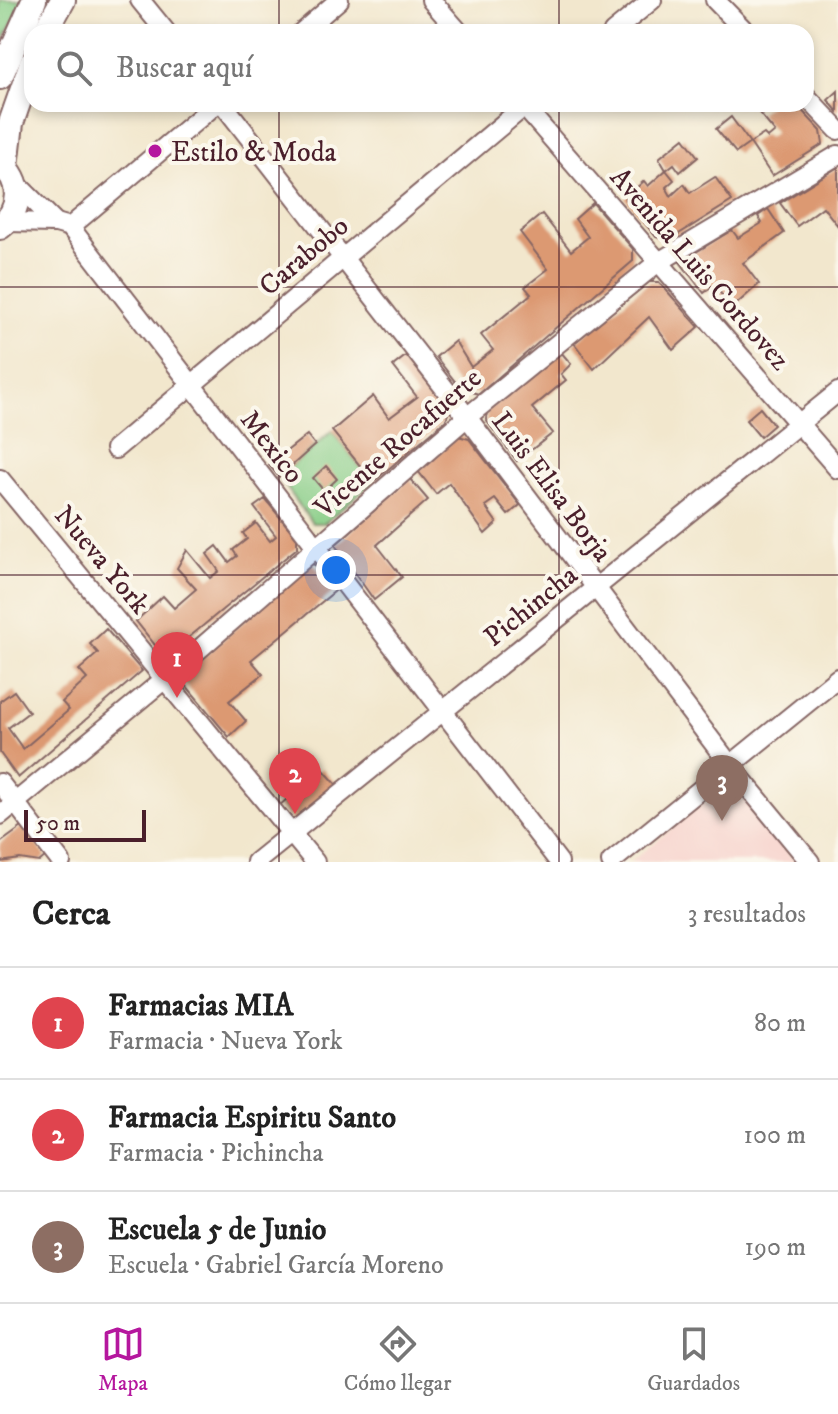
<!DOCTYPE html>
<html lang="es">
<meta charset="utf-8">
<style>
body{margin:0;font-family:"IM FELL DW Pica",serif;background:#f6f6f6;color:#222}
.scale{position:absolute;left:24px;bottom:20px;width:122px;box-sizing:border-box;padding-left:8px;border:4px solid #4a1f2b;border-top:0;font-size:22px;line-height:28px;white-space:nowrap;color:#4a1f2b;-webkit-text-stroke:6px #fbf7ec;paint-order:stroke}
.you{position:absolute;left:336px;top:570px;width:28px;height:28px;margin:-20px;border:6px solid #fff;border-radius:50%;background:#1a73e8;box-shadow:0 0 0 12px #1a73e833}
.badge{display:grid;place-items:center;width:52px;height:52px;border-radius:50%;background:#b5179e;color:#fff;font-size:26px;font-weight:700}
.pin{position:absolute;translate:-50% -66px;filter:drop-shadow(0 2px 4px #0008)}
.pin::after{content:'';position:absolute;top:42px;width:28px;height:24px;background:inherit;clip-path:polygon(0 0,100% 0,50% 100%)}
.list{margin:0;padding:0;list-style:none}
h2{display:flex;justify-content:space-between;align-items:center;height:104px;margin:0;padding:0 32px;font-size:34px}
h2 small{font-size:26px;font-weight:400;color:#767676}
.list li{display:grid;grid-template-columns:52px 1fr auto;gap:24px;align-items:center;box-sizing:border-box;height:112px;padding:0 32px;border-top:2px solid #e0e0e0}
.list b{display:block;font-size:30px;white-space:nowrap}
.list p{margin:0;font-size:26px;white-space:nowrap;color:#767676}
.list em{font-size:26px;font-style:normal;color:#767676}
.icon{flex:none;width:44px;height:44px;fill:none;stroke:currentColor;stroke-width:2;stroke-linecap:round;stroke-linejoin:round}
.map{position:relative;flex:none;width:838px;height:862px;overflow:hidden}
.search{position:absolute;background:#fff;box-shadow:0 4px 12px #0003;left:24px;right:24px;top:24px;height:88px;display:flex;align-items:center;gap:20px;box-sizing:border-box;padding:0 28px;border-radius:24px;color:#767676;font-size:30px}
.sheet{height:440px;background:#fff}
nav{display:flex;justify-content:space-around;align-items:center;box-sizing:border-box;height:112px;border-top:2px solid #e0e0e0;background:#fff;font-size:22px;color:#767676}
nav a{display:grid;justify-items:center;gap:4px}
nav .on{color:#b5179e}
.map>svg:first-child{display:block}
</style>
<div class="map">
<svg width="838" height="862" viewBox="0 0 838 862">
<rect width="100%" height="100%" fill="#fbf7ec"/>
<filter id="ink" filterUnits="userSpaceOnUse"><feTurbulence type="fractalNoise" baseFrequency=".0125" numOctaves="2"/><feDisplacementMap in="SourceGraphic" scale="16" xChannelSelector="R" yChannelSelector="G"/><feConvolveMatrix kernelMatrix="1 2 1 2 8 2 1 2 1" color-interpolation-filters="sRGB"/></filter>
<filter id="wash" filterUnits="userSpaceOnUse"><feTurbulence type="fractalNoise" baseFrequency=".006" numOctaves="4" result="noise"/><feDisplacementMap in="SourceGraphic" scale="32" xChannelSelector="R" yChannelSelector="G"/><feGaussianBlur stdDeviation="1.8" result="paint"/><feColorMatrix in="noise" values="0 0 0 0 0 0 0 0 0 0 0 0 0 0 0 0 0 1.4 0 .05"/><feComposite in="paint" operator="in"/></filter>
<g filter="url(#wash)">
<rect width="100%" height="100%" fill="#f2e7cd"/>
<polygon fill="#f7d0ca" points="732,781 795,862 630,862"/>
<g fill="#88cd87" stroke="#697659" stroke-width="2">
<polygon points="0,0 25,0 0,46"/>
<polygon points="332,431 373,482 325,523 312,523 279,477"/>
</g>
<g id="blocks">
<g fill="#dc9972">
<polygon points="838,91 838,112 828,100"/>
<polygon points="771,104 796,104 821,131 823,144 772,176 750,143 764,134 768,138 775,132 759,113"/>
<polygon points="731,117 750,143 736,153 716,129"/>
<polygon points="684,138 698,157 680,172 674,164 666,170 659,158"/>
<polygon points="838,167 838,226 823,207 797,226 780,203"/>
<polygon points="666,170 674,180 666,187 671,196 684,184 690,193 715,177 732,201 669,240 656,237 625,198 644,181 648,186"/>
<polygon points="593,203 633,249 633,261 479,394 461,389 436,357 455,341 471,367 493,350 481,335 531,294 525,287 548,269 520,232 542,214 571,251 588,237 575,219"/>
<polygon points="768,209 784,233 743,263 759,284 732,308 714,285 704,293 680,262 732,230 738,238 762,223 758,216"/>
<polygon points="649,282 659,282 699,327 673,350 649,317 594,369 574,343"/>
<polygon points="561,352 571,364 561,374 566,380 532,408 553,433 517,461 486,420 487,411"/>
<polygon points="407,355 449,410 446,420 373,482 332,431 373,396 389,418 417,397 393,366"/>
<polygon points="760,408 774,425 760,437 746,420"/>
<polygon points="307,435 315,445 279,477 269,465"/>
<polygon points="458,436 469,439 520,505 508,515 495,499 485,506 497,523 485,534 449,483 436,494 418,471"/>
<polygon points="326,466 337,479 324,491 313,478"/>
<polygon points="410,479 428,500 377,545 402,577 374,600 335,545"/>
<polygon points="265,499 297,538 297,548 170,653 159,650 136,621 163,596 174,608 196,589 177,568 187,550 210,578 219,571 207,554 217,546 229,562 237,556 233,550 247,539 243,533 256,523 270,541 276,536 254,507"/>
<polygon points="309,563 315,565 335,591 251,660 263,674 229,701 246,721 229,737 180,678"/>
<polygon points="106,629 142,671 18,778 0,753 0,701 14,691 29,712 8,728 23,749 69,710 62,702 87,679 79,670 98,653 90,644"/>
<polygon points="322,768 337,785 294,823 279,806"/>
<polygon points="22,827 46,856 39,862 20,859 0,862 0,843"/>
</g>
</g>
</g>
<g filter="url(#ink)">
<use href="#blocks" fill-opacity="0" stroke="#856564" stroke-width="2"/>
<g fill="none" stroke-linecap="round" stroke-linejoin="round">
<g stroke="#856564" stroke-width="22">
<g id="minor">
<polyline points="140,0 166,32"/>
<polyline points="431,0 459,32"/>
<polyline points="715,0 746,32"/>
<polyline points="302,32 339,0"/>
<polyline points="613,32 652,0"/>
<polyline points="806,96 838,130"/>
<polyline points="223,104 467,417 730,765 810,862"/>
<polyline points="522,104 838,469"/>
<polyline points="15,182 56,223"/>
<polyline points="6,222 56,223 70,227 559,862"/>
<polyline points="70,227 216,104"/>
<polyline points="115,449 527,104"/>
<polyline points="0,479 315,862"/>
<polyline points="0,783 61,862"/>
<polyline points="0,815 166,678 467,417 657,263 838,155"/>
<polyline points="256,862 838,392"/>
<polyline points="611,862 838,678"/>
</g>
</g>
<g stroke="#856564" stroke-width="28">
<g id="major">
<polyline points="45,32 63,0"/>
<polyline points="0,77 34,0"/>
<path d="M0,163C23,180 22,210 0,227"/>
<polyline points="6,167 11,123 32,63"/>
</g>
</g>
<use href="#minor" stroke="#fff" stroke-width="18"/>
<use href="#major" stroke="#fff" stroke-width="24"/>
</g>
</g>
<path fill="none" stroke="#4a1f2b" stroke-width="2" stroke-opacity="0.55" d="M279,0V32M559,0V32M279,104V862M559,104V862M0,287H838M0,575H838"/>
<circle fill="#b5179e" stroke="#fbf7ec" stroke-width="3" cx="155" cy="151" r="8"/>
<g text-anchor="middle" stroke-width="8" stroke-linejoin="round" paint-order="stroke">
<g font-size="28" fill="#4a1f2b" stroke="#fbf7ec" text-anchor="start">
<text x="171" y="161">Estilo &amp; Moda</text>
</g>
<g font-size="28" fill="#4a1f2b" stroke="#fbf7ec">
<text transform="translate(303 255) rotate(-40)" y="10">Carabobo</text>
<text transform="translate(701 268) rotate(49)" y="10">Avenida Luis Cordovez</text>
<text transform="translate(397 442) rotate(-41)" y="10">Vicente Rocafuerte</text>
<text transform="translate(273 446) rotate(52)" y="10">Mexico</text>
<text transform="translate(553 486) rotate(53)" y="10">Luis Elisa Borja</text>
<text transform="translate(103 559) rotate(50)" y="10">Nueva York</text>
<text transform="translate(530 605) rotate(-39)" y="10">Pichincha</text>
</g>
</g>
</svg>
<div class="scale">50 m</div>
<div class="you"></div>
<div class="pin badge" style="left:177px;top:698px;background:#e0444e">1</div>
<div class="pin badge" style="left:295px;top:814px;background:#e0444e">2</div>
<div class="pin badge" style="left:722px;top:821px;background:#8d6e63">3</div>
<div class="search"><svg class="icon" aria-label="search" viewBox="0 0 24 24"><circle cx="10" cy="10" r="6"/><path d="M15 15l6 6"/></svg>Buscar aquí</div>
</div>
<section class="sheet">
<h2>Cerca<small>3 resultados</small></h2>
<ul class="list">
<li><span class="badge" style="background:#e0444e">1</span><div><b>Farmacias MIA</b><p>Farmacia · Nueva York</p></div><em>80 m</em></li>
<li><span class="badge" style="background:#e0444e">2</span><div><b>Farmacia Espiritu Santo</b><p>Farmacia · Pichincha</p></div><em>100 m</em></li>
<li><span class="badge" style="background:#8d6e63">3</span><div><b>Escuela 5 de Junio</b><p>Escuela · Gabriel García Moreno</p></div><em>190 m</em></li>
</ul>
</section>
<nav>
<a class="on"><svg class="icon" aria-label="map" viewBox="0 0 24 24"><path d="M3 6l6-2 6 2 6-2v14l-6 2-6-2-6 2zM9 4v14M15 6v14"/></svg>Mapa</a>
<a><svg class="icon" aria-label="directions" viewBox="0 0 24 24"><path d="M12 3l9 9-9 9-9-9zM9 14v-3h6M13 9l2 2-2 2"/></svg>Cómo llegar</a>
<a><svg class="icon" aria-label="saved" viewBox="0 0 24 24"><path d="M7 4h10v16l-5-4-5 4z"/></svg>Guardados</a>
</nav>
